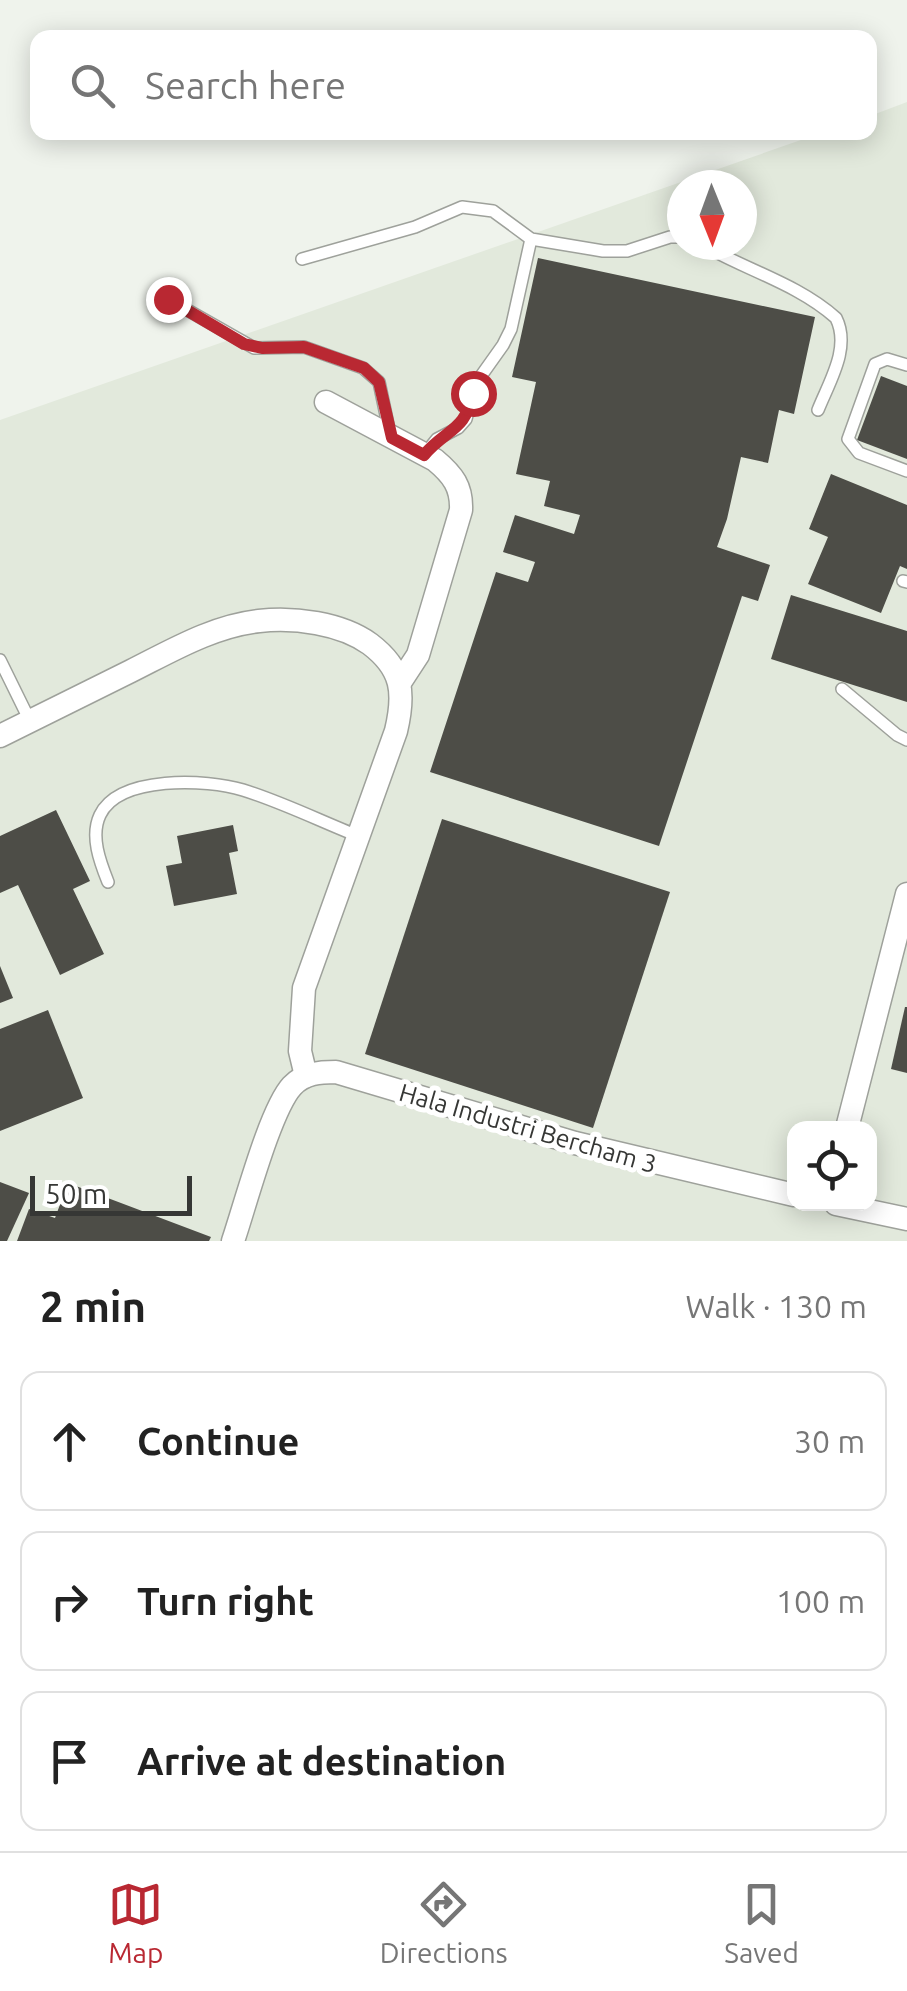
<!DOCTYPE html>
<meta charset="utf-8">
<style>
body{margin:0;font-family:Ubuntu,sans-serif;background:#f6f6f6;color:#222}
.controls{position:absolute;right:30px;bottom:30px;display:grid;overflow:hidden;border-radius:20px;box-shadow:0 5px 25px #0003}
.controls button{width:90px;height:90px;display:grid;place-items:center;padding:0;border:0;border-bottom:2px solid #e0e0e0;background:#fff;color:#222;font:50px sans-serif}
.compass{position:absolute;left:667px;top:170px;width:90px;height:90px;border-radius:50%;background:#fff;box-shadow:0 5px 25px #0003;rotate:179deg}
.scale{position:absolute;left:30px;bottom:25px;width:162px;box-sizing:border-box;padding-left:10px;border:5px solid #363735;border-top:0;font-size:28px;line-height:35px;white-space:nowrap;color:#363735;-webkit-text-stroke:8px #fff;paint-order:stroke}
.stop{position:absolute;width:30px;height:30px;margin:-22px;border:8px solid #b92832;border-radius:50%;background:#fff}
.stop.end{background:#b92832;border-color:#fff;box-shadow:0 2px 10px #0008}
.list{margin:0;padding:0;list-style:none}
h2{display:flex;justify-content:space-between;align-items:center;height:130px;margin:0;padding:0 40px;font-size:42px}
h2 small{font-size:32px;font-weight:400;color:#767676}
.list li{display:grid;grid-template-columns:65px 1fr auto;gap:30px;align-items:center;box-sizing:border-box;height:140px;margin:0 20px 20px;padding:0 20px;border:2px solid #e0e0e0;border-radius:20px}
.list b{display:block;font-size:38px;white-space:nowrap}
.list em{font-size:32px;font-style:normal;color:#767676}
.icon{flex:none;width:55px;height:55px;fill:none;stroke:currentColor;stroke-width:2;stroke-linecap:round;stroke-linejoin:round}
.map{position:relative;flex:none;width:907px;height:1241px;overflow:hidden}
.search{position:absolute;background:#fff;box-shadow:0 5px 25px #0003;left:30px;right:30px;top:30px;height:110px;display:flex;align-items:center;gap:25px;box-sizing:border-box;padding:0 35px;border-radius:20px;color:#767676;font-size:38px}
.sheet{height:610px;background:#fff}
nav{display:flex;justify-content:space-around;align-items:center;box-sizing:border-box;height:140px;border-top:2px solid #e0e0e0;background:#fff;font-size:28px;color:#767676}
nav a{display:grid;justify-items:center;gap:5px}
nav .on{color:#b92832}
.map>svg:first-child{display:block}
</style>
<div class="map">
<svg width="907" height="1241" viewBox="0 0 907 1241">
<rect width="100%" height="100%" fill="#eff3ec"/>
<path fill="#e2e9dc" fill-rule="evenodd" d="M907,102V1241H0V420L821,133L870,132V116ZM682,185H742V245H682ZM794,1128H870V1204H794Z"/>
<g fill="#4d4d47">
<polygon points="538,258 815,317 794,414 779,410 768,463 741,457 727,519 717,547 770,565 758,601 742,596 659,846 430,772 496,572 528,582 535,562 503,552 515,515 574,534 580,515 544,506 550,481 516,474 536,382 512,377"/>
<polygon points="881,376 907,386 907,459 857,440"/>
<polygon points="831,474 907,505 907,569 900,566 881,613 808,584 828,537 809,529"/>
<polygon points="791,595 907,631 907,702 771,659"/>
<polygon points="56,810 90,881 73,889 104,954 60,975 18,885 0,893 0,836"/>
<polygon points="442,819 670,892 593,1128 365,1054"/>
<polygon points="233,825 238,851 229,853 237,894 174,906 166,866 182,863 177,836"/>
<polygon points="0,966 13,998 0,1003"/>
<polygon points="905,1007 907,1007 907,1073 891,1069"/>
<polygon points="48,1010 83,1098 0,1131 0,1029"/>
<polygon points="0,1182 29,1193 7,1241 0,1241"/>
<polygon points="68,1183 211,1237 209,1241 17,1241 29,1209 55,1218"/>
</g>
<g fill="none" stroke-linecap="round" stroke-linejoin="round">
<g stroke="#9ea19b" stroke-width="14">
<g id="lane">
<path d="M703,245C746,270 798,284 836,318C851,348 829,382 818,410"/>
<polyline points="302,259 415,227 462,207 493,211 531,239 603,251 627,251 670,237 682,237"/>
<polyline points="168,299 254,348 304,347 363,368 379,382 390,434"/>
<polyline points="907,365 887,359 875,364 848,439 859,453 907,471"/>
<polyline points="424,455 437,439 458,428 466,419 476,383 503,345 511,329 531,239"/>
<polyline points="903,581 907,582"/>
<polyline points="0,660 30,721"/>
<polyline points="842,689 897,735 907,740"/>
<path d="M108,882C100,862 90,836 100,815C119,775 207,779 243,790C282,802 320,821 358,836"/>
</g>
</g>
<g stroke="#9ea19b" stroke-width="25">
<g id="street">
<path d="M326,402L435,460C453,475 462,487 461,510L418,655L401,681"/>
<path d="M0,736C44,714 87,693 131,671C171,651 213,626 259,621C294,617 341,623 370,644C403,669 405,693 396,731L304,988L300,1051L306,1076"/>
<polyline points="847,1128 907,894"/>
<polyline points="836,1204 907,1219"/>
<path d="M233,1241C245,1206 270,1110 292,1086C304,1073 320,1072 336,1072L575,1143L794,1195"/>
</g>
</g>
<use href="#lane" stroke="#fff" stroke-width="11"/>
<use href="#street" stroke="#fff" stroke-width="22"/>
</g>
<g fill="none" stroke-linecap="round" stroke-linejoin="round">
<path stroke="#b92832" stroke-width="12" d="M168,299L244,344L262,348L304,347L364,368L379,382L392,438L424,455C446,429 466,431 473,393"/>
</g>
<g text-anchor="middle" stroke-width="10" stroke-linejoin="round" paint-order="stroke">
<g font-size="25" fill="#363735" stroke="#fff">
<text transform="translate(528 1128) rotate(16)" y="9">Hala Industri Bercham 3</text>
</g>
</g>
</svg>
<div class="controls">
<button><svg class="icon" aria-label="locate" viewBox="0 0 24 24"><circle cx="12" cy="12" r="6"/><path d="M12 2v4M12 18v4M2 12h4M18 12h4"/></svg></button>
</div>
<svg class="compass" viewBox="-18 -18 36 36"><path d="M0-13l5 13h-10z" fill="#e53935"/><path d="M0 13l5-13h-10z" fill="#767676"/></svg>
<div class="scale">50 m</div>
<div class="stop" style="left:473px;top:393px"></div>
<div class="stop end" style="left:168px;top:299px"></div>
<div class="search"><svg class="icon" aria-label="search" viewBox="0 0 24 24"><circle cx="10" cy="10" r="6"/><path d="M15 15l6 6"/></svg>Search here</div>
</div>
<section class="sheet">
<h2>2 min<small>Walk · 130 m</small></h2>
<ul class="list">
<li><svg class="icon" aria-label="ahead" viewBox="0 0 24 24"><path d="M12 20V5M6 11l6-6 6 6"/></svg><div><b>Continue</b></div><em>30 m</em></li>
<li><svg class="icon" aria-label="right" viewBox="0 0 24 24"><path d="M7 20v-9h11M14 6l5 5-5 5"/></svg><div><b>Turn right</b></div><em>100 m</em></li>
<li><svg class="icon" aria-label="arrive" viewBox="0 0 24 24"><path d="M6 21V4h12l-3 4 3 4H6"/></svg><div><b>Arrive at destination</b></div></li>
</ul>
</section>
<nav>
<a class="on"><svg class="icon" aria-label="map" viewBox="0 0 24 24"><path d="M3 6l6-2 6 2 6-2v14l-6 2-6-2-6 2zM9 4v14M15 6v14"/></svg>Map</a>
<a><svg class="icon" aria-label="directions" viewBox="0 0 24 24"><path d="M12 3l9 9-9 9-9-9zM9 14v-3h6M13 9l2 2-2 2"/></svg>Directions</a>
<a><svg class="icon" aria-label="saved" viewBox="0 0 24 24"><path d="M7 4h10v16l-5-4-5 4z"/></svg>Saved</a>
</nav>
